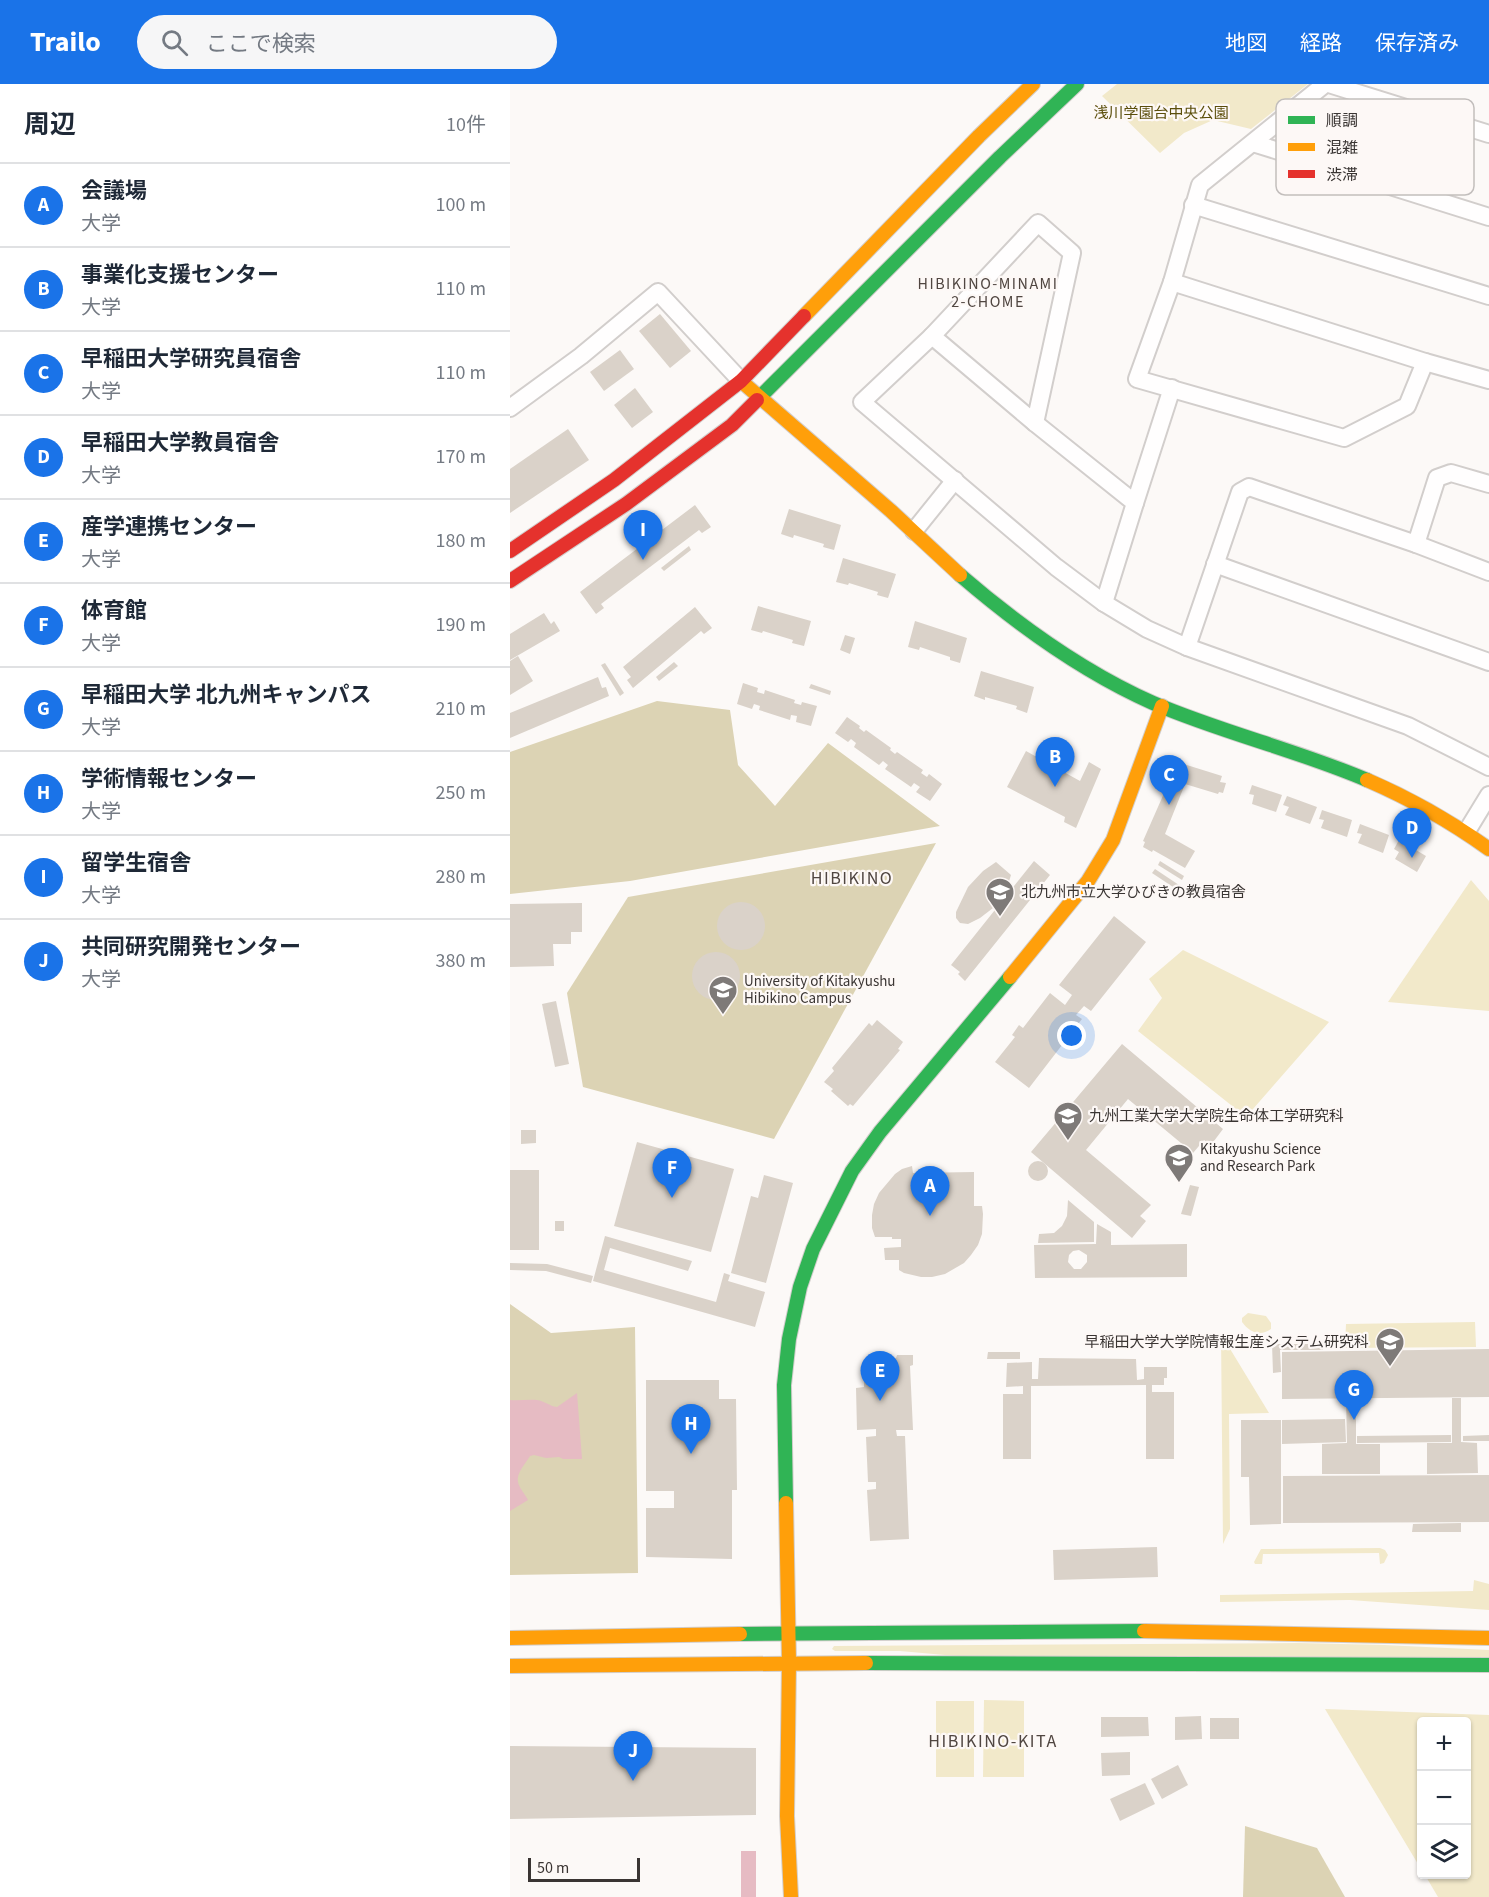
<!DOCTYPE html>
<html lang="ja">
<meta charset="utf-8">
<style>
body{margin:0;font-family:"Source Sans 3","Noto Sans JP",sans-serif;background:#f6f6f7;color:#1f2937}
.controls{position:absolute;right:18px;bottom:18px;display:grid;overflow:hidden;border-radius:6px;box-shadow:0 2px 4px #0004}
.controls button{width:54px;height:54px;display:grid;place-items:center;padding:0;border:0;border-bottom:2px solid #e0e1e3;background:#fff;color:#1f2937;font:30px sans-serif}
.scale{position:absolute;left:18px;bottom:15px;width:112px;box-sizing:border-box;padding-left:6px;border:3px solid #3a3533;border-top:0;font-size:16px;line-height:21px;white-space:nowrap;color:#3a3533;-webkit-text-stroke:4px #fdf8f6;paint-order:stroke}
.you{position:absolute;left:562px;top:952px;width:21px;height:21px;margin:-15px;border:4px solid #fff;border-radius:50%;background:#1a73e8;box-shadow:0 0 0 9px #1a73e833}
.badge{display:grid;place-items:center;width:39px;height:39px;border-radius:50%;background:#1a73e8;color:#fff;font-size:20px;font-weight:700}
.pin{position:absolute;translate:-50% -50px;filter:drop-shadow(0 2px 3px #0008)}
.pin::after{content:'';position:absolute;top:32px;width:21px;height:18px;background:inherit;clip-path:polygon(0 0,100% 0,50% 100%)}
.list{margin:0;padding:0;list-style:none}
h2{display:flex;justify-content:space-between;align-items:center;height:78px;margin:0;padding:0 24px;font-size:26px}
h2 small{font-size:20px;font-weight:400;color:#747a83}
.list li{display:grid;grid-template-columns:39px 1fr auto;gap:18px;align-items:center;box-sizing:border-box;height:84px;padding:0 24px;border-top:2px solid #e0e1e3}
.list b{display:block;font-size:22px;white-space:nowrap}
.list p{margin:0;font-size:20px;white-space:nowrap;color:#747a83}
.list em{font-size:20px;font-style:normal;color:#747a83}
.icon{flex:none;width:33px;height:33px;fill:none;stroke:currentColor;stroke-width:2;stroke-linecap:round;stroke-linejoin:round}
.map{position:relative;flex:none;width:979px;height:1813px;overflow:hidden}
header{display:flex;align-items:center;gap:36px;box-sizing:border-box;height:84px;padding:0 30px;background:#1a73e8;color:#fff}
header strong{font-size:28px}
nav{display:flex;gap:33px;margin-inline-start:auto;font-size:21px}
.search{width:420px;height:54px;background:#f6f6f7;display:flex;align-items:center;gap:15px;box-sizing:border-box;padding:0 21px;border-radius:33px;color:#747a83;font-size:22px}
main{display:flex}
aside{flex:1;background:#fff}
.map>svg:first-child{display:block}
</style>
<header>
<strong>Trailo</strong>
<div class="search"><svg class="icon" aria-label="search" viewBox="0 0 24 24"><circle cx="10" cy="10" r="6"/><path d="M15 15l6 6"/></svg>ここで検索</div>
<nav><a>地図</a><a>経路</a><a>保存済み</a></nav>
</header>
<main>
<aside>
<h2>周辺<small>10件</small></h2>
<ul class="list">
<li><span class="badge">A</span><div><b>会議場</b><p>大学</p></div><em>100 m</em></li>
<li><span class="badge">B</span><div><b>事業化支援センター</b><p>大学</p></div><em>110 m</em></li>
<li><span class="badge">C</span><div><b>早稲田大学研究員宿舎</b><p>大学</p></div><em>110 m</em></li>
<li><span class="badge">D</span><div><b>早稲田大学教員宿舎</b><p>大学</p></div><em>170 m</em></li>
<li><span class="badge">E</span><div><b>産学連携センター</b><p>大学</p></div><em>180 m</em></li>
<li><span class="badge">F</span><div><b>体育館</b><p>大学</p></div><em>190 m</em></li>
<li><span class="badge">G</span><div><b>早稲田大学 北九州キャンパス</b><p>大学</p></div><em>210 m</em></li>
<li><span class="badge">H</span><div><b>学術情報センター</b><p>大学</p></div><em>250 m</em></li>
<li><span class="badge">I</span><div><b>留学生宿舎</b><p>大学</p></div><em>280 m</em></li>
<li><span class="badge">J</span><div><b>共同研究開発センター</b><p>大学</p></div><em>380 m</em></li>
</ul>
</aside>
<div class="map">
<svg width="979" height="1813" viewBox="0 0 979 1813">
<rect width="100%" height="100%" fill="#fcf9f7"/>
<g fill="#f2e9ca">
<polygon points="607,0 798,0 741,45 703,36 674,49 650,69 592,12"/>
<polygon points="961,796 979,817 979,927 878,918"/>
<polygon points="673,866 819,938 736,1033 628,947 652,914 639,895"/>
<path d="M738,1229L756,1232L761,1239V1245C750,1253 739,1248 732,1238V1234Z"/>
<polygon points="965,1238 966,1263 835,1264 836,1240"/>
<polygon points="711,1250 759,1329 719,1330 720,1445 713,1460"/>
<polygon points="870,1464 875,1466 878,1471 874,1479 870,1480 869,1469 753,1470 752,1480 745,1480 744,1478 751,1465"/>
<polygon points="964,1496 979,1500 979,1526 840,1516 710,1518 710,1511 963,1507"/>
<polygon points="789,1559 874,1561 979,1566 979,1576 457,1573 390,1567 325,1567 322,1565 324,1562"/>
<polygon points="474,1616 514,1617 514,1693 473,1693"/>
<rect x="426" y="1617" width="38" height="76"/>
<polygon points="815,1625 979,1631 979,1813 928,1813 915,1791 956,1790 956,1638 912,1638 911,1785"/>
</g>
<g fill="#dcd3b4">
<polygon points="147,617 220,626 228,681 265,722 318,659 430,742 120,797 0,810 0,668"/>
<polygon points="426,759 264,1055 73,1003 57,909 118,813"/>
<polygon points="0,1220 41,1249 125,1243 128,1489 0,1491"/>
<polygon points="735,1742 807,1764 835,1813 733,1813"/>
</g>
<g fill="#e6bbc3">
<path d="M67,1309L72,1375H53L49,1373L36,1374L24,1371L20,1372C16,1379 6,1389 8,1398C9,1404 15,1410 18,1416L0,1427V1316C9,1317 18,1315 27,1316C35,1317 39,1322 47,1323Z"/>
<rect x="231" y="1767" width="15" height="46"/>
</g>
<g fill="#dad2c9" fill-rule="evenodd">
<polygon points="150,230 181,267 160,284 129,247"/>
<polygon points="110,266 124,285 94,307 80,288"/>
<polygon points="125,304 143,328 122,344 104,321"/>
<polygon points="58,345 79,376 0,429 0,385"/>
<polygon points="185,421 201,443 192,449 189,446 91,520 94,524 86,530 70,508"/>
<polygon points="279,425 331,441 324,466 313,463 314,460 284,451 283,454 271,450"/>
<polygon points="179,462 181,466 154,487 151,484"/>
<polygon points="333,474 386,490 378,514 367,511 368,508 339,499 338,501 326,498"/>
<polygon points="248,522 301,537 294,562 282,559 283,556 253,547 252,549 241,546"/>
<polygon points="185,523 202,544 194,550 191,547 123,604 117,596 121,593 113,583"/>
<polygon points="34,529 41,540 44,537 50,547 0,576 0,550"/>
<polygon points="405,537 457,554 450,579 440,576 440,573 410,563 409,566 398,563"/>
<polygon points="335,551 345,554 340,570 330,566"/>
<polygon points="8,572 23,597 0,611 0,577"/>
<polygon points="164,578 168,582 149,597 146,593"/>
<polygon points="95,579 114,609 110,612 91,581"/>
<polygon points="471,587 524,603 517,629 506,625 507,622 475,613 475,616 464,612"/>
<polygon points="88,593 92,604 96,603 99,612 0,654 0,629"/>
<polygon points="233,599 248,604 247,608 254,610 255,606 285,616 284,619 291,621 292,618 307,622 301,642 286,638 287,632 281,631 280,636 249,626 250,622 244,620 242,625 227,620"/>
<polygon points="301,600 321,607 320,611 299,604"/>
<polygon points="337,633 350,642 349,644 354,648 356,646 381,664 380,666 385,670 387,668 413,686 411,689 417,693 419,690 432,700 420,717 406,708 410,703 404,699 401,703 375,685 378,681 373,677 369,681 344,663 346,659 341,655 338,658 325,649"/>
<polygon points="516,667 570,697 579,678 591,685 566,744 554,738 555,733 497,703"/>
<polygon points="664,677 712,692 710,698 716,699 713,709 709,708 708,710 675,700 655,750 685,767 675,784 643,766 642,768 633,763 635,758 633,757 655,707"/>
<polygon points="742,701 772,711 766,728 742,720 744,711 739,710"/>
<polygon points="777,712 807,723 800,740 775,731 779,723 773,721"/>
<polygon points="812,726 842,736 837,753 811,744 814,736 809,735"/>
<polygon points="850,740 879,751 873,769 848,759 852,750 847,749"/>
<polygon points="889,756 916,772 907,788 885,775 889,768 884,765"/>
<polygon points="524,777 540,791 455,897 448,890 450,888 441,881"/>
<polygon points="650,777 674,792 672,796 648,781"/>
<polygon points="486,778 501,791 497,804 483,824 470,834 458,840 450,839 446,834 446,828 458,803 473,787"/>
<polygon points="645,785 669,801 666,805 642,789"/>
<circle cx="231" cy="842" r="24"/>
<polygon points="72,819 72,848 61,848 61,860 43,860 44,882 0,883 0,820"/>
<polygon points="604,832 636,858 581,927 574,922 566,931 572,935 519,1004 485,978 505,953 502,951 509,941 513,944 540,909 555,921 562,911 549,901"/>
<circle cx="206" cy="892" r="24"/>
<polygon points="46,917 59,980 45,983 32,920"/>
<polygon points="367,936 393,958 388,965 390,966 343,1022 340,1020 338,1022 321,1007 323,1005 314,998 324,987 322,984 359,939 362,942"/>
<polygon points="612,960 713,1045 701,1061 694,1056 683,1069 618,1015 576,1066 641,1121 630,1132 636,1137 622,1154 521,1068"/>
<polygon points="11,1046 26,1046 26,1059 11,1060"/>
<polygon points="127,1058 224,1085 201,1168 104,1142"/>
<circle cx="528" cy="1087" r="10"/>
<polygon points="402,1082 403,1089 464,1088 464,1122 472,1122 473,1130 472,1150 468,1161 461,1171 454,1179 435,1190 422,1193 411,1193 394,1189 389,1186 389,1176 375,1176 374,1164 391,1163 391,1155 382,1155 382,1153 365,1153 362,1144 362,1131 364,1120 369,1109 385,1090 392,1085"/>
<rect x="0" y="1086" width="29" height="80"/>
<polygon points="254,1091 283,1099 256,1199 221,1189 241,1112 248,1114"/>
<polygon points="680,1101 689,1103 681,1132 671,1130"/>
<polygon points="558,1116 584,1138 584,1158 528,1159 529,1150 544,1149 552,1142 557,1132"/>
<rect x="45" y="1137" width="9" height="10"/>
<path d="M587,1140L601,1148V1161L677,1160V1193L525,1194L524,1161L586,1160ZM569,1166L577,1171V1178L571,1185H564L558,1178L559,1171L563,1167Z"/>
<polygon points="95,1152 182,1177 178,1187 100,1164 94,1186 206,1218 214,1189 220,1191 218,1197 255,1208 245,1243 83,1197"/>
<polygon points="0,1179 37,1180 83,1192 81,1199 36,1187 0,1186"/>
<polygon points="762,1260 813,1260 813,1266 770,1266 771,1288 763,1289"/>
<polygon points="979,1265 979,1313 772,1315 772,1268"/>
<polygon points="478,1268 510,1268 510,1275 477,1275"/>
<polygon points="387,1271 403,1271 403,1281 400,1282 403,1346 386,1346 387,1352 395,1352 399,1455 360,1457 357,1406 366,1405 366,1398 358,1398 356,1353 366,1352 366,1345 347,1346 346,1304 354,1303 354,1291 364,1290 363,1275 386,1274"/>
<polygon points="529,1274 626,1275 627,1296 634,1295 634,1283 657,1283 657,1294 654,1294 654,1301 642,1301 642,1308 664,1308 664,1375 636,1375 636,1301 521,1302 521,1375 493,1375 493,1310 513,1310 513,1302 496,1303 497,1279 522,1278 522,1295 528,1295"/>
<polygon points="136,1296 209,1296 209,1315 226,1315 227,1406 222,1406 222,1475 136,1473 136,1424 164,1424 164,1407 136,1407"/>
<polygon points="942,1314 951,1314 951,1358 967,1359 968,1389 917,1390 917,1359 942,1359"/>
<polygon points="836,1315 846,1316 846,1360 870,1360 870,1390 812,1390 812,1360 837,1359"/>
<polygon points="835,1335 836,1358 772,1360 772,1336"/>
<polygon points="731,1336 771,1336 771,1440 740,1441 739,1393 731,1393"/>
<polygon points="941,1351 941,1358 847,1359 847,1352"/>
<polygon points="979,1351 979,1357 953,1357 953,1352"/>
<polygon points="979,1391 979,1438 773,1439 773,1392"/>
<polygon points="951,1439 951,1448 902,1448 903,1440"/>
<polygon points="647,1463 648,1493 544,1496 543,1466"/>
<polygon points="691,1632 692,1655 665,1656 665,1633"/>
<polygon points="591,1633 638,1633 639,1652 591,1653"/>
<rect x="700" y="1634" width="29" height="21"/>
<polygon points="0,1662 246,1664 246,1731 0,1735"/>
<polygon points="620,1668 620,1691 592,1692 591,1669"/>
<polygon points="668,1681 678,1701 652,1715 641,1695"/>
<polygon points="635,1699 645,1720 610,1737 600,1715"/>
</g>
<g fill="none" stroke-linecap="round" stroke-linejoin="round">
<g stroke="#d2cecc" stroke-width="20">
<g id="street">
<polyline points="815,0 690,101 662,198 627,295 834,354 897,322 915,278"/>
<polyline points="819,0 979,50"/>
<polyline points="743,59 979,133"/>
<polyline points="683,121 979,212"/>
<polyline points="662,198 915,278 979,296"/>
<polyline points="422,252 525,339 625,419 594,519"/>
<polyline points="0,324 71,272 148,208 231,297"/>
<polyline points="525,339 562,169 528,139 422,252 352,318 546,483 594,519 637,545 677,563 898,642 979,683"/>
<polyline points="625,419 662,304"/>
<polyline points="404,447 445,396"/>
<polyline points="906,460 927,394 941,389 979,400"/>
<polyline points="705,480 979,578"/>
<polyline points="677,563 730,408 739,403 906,460 979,488"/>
<polyline points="957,747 979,711"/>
</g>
</g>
<g stroke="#d2cecc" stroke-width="16">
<g id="fast">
<polyline points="247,316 490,73 567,0"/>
<path d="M450,491C508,541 573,588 643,619C713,649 787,666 857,696"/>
<polyline points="276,1419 274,1301 279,1255 290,1203 303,1165 342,1087 370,1048 500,893"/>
<polyline points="230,1550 634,1547"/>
<polyline points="356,1579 979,1581"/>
</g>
</g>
<g stroke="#d2cecc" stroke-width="16">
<g id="slow">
<polyline points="294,232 469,52 523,0"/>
<polyline points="231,297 381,427 450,491"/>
<path d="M857,696C901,715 940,737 979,765"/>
<polyline points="500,893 578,797 603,756 652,622"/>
<polyline points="276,1419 279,1578 277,1732 281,1813"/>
<polyline points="634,1547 979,1554"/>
<polyline points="0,1554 230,1550"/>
<polyline points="0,1582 356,1579"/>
</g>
</g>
<g stroke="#d2cecc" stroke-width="16">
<g id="jam">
<polyline points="0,467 104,396 231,297 294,232"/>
<polyline points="0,497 116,420 222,341 247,316"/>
</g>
</g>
<use href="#street" stroke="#fffefe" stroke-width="16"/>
<use href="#fast" stroke="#30b455" stroke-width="14"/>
<use href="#slow" stroke="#ff9f0a" stroke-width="14"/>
<use href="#jam" stroke="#e5322d" stroke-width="14"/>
</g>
<defs>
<g id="university-pin" transform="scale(1.5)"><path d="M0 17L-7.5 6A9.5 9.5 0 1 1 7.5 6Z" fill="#7e7a78" stroke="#fdf8f6"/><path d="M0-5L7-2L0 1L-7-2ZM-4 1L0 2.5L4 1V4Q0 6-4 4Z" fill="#fff"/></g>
</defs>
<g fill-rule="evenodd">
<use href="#university-pin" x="490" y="808"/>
<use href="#university-pin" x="213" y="906"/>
<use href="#university-pin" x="558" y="1032"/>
<use href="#university-pin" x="669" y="1074"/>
<use href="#university-pin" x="880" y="1258"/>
</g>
<g text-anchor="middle" stroke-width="4.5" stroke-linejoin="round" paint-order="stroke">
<g font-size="15" fill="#5b4e0b" stroke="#fdf8f6">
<text x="651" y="34">浅川学園台中央公園</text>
</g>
<g font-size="15" fill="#3a3533" stroke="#fdf8f6" text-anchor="start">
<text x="511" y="813">北九州市立大学ひびきの教員宿舎</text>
<text x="234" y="902">University of Kitakyushu<tspan x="234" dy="17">Hibikino Campus</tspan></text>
<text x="579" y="1037">九州工業大学大学院生命体工学研究科</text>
<text x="690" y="1070">Kitakyushu Science<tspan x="690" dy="17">and Research Park</tspan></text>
<text x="859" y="1263" text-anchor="end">早稲田大学大学院情報生産システム研究科</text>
</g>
<g font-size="16" letter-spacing="1.5" fill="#504641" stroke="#fdf8f6">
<text x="478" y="205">HIBIKINO-MINAMI<tspan x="478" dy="18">2-CHOME</tspan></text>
</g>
<g font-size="18" letter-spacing="1.5" fill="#504641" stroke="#fdf8f6">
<text x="342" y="800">HIBIKINO</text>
<text x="483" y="1663">HIBIKINO-KITA</text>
</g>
</g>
<rect x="766" y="15" width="198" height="96" rx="9" fill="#fdf8f6" stroke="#c2bebc" stroke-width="1.5"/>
<rect x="778" y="32" width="27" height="8" fill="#30b455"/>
<rect x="778" y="59" width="27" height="8" fill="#ff9f0a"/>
<rect x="778" y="86" width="27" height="8" fill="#e5322d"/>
<g font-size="16" fill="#3a3533">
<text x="816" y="42">順調</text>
<text x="816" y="69">混雑</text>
<text x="816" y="96">渋滞</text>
</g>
</svg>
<div class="controls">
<button>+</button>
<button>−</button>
<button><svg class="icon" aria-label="layers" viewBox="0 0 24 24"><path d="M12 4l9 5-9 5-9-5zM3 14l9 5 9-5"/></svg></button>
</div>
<div class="scale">50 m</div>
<div class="you"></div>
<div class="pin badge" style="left:420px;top:1132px">A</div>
<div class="pin badge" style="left:545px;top:703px">B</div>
<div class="pin badge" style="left:659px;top:721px">C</div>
<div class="pin badge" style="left:902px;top:774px">D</div>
<div class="pin badge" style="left:370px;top:1317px">E</div>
<div class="pin badge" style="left:162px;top:1114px">F</div>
<div class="pin badge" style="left:844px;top:1336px">G</div>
<div class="pin badge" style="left:181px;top:1370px">H</div>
<div class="pin badge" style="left:133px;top:476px">I</div>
<div class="pin badge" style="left:123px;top:1697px">J</div>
</div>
</main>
